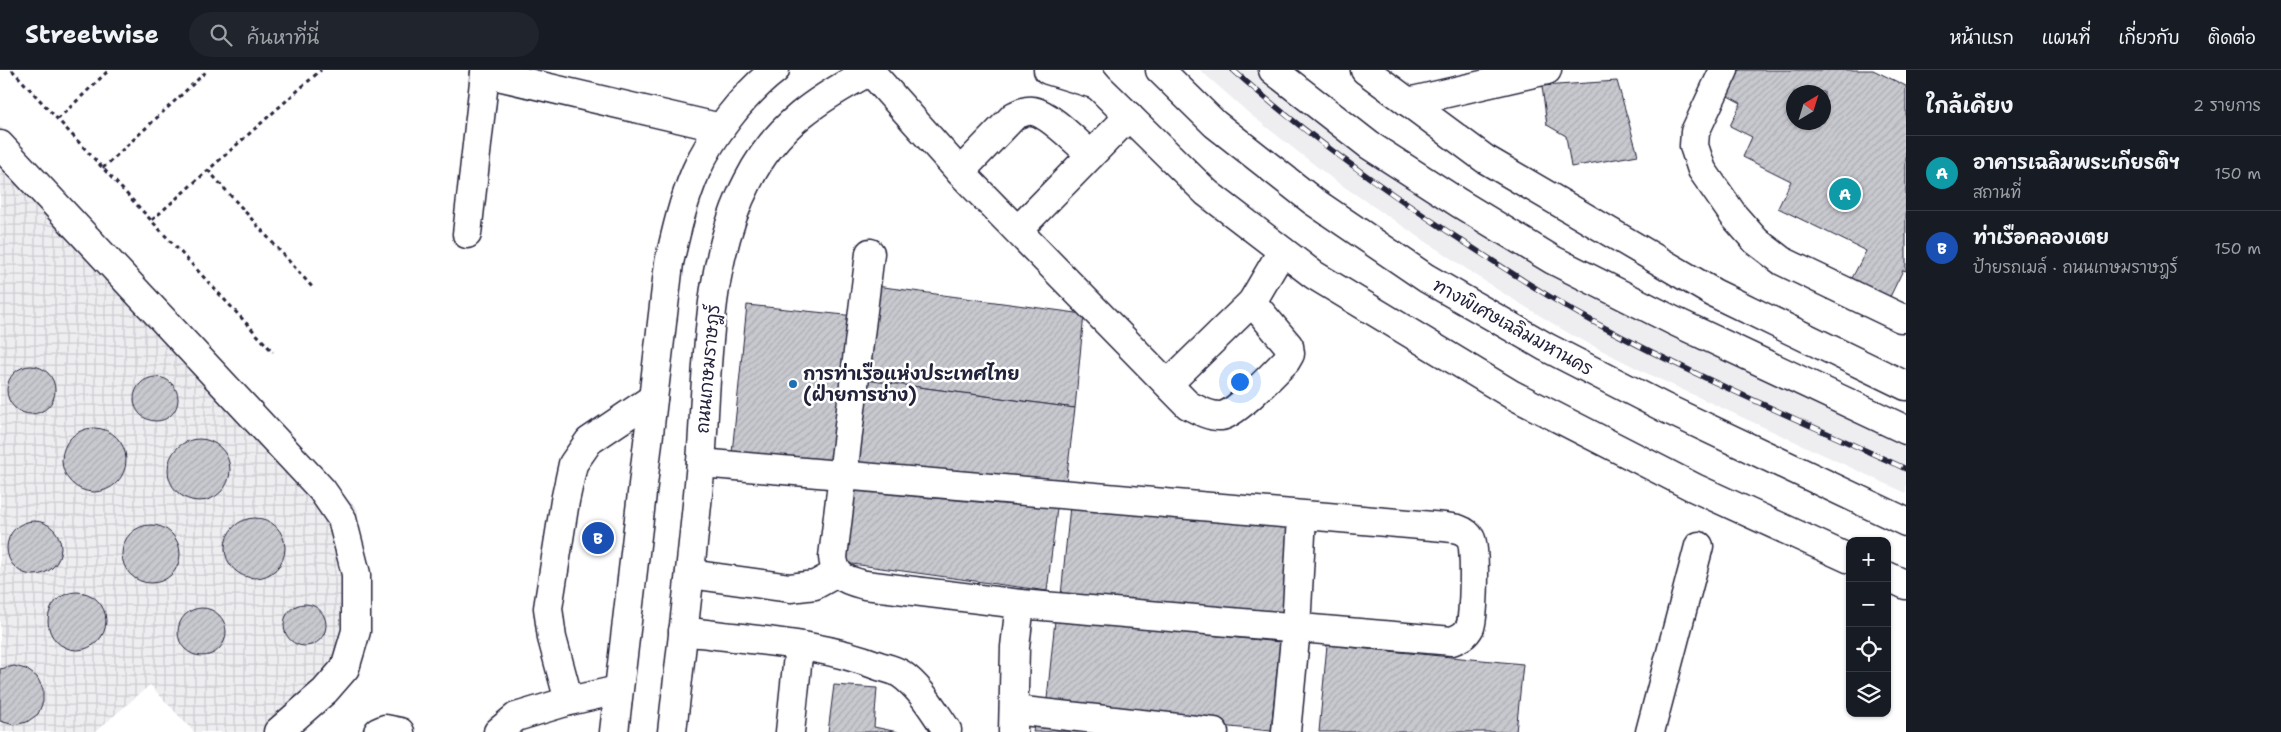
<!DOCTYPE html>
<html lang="th">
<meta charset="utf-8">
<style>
body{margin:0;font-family:"Shantell Sans","Playpen Sans Thai",sans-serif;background:#20242c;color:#f1f3f6}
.controls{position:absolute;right:15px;bottom:15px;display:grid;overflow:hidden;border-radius:10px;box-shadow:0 1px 4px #0004}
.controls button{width:45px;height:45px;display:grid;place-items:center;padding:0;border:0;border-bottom:1px solid #363941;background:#171b24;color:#f1f3f6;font:25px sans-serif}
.compass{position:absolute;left:1786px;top:15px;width:45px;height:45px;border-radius:50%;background:#171b24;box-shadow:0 1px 4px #0004;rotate:38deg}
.you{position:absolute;left:1239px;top:311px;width:18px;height:18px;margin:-12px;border:4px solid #fff;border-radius:50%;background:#1a73e8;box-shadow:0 0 0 8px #1a73e833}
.badge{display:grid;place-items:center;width:32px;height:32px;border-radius:50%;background:#db2777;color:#fff;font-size:16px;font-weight:700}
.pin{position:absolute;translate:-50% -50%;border:2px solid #fff;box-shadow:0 1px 5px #0006}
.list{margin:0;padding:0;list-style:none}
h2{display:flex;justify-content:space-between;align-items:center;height:65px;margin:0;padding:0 20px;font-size:21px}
h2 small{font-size:16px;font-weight:400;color:#9ea1a6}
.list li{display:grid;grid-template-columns:32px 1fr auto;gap:15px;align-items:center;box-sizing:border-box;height:75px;padding:0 20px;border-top:1px solid #363941}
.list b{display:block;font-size:19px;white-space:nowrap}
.list p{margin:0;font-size:16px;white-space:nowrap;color:#9ea1a6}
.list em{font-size:16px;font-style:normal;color:#9ea1a6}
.icon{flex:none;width:28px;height:28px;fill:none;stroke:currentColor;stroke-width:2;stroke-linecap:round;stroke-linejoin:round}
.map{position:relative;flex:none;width:1906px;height:662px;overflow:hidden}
header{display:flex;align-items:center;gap:30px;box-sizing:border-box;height:70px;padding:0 25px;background:#171b24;border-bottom:1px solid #363941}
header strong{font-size:24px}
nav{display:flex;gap:28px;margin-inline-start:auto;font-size:18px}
.search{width:350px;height:45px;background:#20242c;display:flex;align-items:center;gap:12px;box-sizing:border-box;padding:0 18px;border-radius:28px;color:#9ea1a6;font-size:19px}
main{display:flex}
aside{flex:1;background:#171b24}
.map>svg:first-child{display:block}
</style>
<header>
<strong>Streetwise</strong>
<div class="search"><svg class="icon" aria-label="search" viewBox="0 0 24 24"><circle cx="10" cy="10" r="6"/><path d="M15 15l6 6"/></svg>ค้นหาที่นี่</div>
<nav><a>หน้าแรก</a><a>แผนที่</a><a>เกี่ยวกับ</a><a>ติดต่อ</a></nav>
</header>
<main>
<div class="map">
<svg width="1906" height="662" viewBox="0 0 1906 662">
<defs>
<pattern id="industrial-grid" width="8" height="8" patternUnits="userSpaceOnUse" patternTransform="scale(1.25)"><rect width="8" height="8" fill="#eeeef1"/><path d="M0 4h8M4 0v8" fill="none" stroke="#ccccd0"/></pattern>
<pattern id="building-hatch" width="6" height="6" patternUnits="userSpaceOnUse" patternTransform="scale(1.25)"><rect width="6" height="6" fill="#c8c8cf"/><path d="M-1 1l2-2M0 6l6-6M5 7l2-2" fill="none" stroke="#acacb3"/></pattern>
</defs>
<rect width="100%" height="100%" fill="#fff"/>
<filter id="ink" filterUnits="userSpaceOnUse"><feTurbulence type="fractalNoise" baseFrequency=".02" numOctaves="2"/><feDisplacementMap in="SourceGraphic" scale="10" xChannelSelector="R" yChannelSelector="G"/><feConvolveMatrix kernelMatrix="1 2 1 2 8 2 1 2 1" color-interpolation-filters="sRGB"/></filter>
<g filter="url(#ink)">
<polygon fill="#eeeef1" points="1200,0 1265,0 1521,183 1592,226 1663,263 1906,375 1906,423 1644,302 1570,264 1498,220 1334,110 1251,45"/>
<polygon fill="url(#industrial-grid)" points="0,56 358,440 357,581 274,662 194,662 150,615 95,662 0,662"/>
<g fill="url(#building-hatch)" stroke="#22223b" fill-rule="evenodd">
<path d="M1736,0H1873L1906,16V201L1903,200L1888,231L1850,212L1866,181L1778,138L1791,111L1743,87L1752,67L1730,56L1741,33L1724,24ZM1794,22H1824V52H1794Z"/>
<polygon points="1617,11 1638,85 1571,97 1566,66 1547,55 1542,16"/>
<polygon points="876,216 1084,244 1075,338 866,310"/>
<polygon points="747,235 855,246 838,392 732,383"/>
<circle cx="31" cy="320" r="24"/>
<circle cx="156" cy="329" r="22"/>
<polygon points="866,310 1075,338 1065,421 857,399"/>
<circle cx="94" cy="390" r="32"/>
<circle cx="199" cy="400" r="31"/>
<polygon points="855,413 1057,438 1047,521 845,493"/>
<polygon points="1070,436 1294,458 1285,547 1061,525"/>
<circle cx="255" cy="478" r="30"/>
<circle cx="34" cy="478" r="27"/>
<circle cx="151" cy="484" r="29"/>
<circle cx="77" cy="551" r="29"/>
<circle cx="305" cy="555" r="21"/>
<circle cx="202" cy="562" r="24"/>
<polygon points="1055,550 1280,572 1271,661 1046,639"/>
<polygon points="1327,575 1523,594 1516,662 1319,662"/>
<polygon points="14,596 26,599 37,607 43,619 43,632 38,644 27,652 14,655 0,651 0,599"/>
<polygon points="834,615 877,618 874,657 898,662 828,662"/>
<polygon points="1034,655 1110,662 1033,662"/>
</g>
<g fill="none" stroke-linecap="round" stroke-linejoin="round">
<g stroke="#22223b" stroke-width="31">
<g id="minor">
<polyline points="486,0 485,3 721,58"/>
<polyline points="1724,0 1695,62 1694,76 1702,100 1734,146 1756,171 1782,191 1901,248 1906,248"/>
<path d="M870,1L960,102L1188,335C1198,340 1210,347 1221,346C1235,345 1275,302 1286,291L1290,284L1289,276L1252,232"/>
<polyline points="1408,32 1547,0"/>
<polyline points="0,75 322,420 342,449 356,504 356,561 345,598 325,621 278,662"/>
<path d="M960,102L1014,46C1020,43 1026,40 1033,41C1050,44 1077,73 1091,85"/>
<polyline points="1018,160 1129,46"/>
<polyline points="467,164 485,3"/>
<path d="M870,183L833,487C835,508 847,510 865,515L1020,534L1015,577L1013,662"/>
<polyline points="1168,314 1252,232 1282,181"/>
<path d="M701,393L1444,457C1455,458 1465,459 1471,469C1476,476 1474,549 1470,557C1466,565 1460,568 1452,571L1020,534"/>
<polyline points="690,504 790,518 815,515 837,503"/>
<path d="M683,561C748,570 818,572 879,596C886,598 895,600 901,604C921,618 933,640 947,660"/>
<polyline points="569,631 552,568 548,538 565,431 573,394 589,371 653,328"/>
<polyline points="1014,640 1214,662"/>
<polyline points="378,662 385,659 400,662"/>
<polyline points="498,662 516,647 569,631 618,620"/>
<path d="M614,662L669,193C676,162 683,131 696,101C711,66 745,23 775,0"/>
<path d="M672,662C682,572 693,482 701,392C708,301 705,193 748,111C776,55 819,28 872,0"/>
<polyline points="790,662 799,576"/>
<polyline points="1286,662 1296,558 1302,446"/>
<polyline points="1650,662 1699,476"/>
</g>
</g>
<g stroke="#22223b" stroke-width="31">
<g id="highway">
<polyline points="1048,0 1097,15"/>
<polyline points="1085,0 1097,15 1207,123 1314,205 1511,324 1695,418 1850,489"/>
<polyline points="1160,0 1215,54 1313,131 1426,208 1546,277 1665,338 1906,452"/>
<polyline points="1273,0 1369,75 1459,133 1553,190 1674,251 1906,360"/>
<polyline points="1365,0 1485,89 1714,223 1906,316"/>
<polyline points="1887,506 1906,515"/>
</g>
</g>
<g stroke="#22223b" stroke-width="3" stroke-dasharray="4 4" stroke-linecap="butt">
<polyline points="12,0 273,282"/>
<polyline points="58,49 109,0"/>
<polyline points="103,98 208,0"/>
<polyline points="208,100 313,218"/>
<polyline points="152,150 321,0"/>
</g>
<use href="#minor" stroke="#fff" stroke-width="28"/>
<use href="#highway" stroke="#fff" stroke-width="28"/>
<g stroke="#22223b" stroke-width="5.5">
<path id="rail" d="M1233,0C1300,60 1373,112 1447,161C1491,190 1535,219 1581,245C1686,303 1798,349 1906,399"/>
</g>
<use href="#rail" stroke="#fff" stroke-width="4" stroke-dasharray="11" stroke-linecap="butt"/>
</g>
</g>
<circle fill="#1f6fb2" stroke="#fff" stroke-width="2" cx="793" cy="314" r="5"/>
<g text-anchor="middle" stroke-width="5" stroke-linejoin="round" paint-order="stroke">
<g font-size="18" fill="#22223b" stroke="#fff">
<text transform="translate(1513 257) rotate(29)" y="6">ทางพิเศษเฉลิมมหานคร</text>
<text transform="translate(708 299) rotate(-85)" y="6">ถนนเกษมราษฎร์</text>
</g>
<g font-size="18" font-weight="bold" fill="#22223b" stroke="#fff" text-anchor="start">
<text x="803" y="310">การท่าเรือแห่งประเทศไทย<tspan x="803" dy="21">(ฝ่ายการช่าง)</tspan></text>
</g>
</g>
</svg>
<div class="controls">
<button>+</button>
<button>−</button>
<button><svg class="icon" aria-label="locate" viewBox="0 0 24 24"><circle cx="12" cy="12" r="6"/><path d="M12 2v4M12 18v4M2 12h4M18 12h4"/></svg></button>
<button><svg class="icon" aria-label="layers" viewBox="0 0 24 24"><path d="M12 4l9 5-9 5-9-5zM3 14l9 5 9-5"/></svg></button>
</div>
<svg class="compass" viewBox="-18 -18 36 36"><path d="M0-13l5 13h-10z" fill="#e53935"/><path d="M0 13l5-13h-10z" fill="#9ea1a6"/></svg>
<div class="you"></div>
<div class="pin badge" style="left:1845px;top:124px;background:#0f9aa8">A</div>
<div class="pin badge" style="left:598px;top:468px;background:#1a4fb4">B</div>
</div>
<aside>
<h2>ใกล้เคียง<small>2 รายการ</small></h2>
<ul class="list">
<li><span class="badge" style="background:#0f9aa8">A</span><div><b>อาคารเฉลิมพระเกียรติฯ</b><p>สถานที่</p></div><em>150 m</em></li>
<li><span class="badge" style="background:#1a4fb4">B</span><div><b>ท่าเรือคลองเตย</b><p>ป้ายรถเมล์ · ถนนเกษมราษฎร์</p></div><em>150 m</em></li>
</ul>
</aside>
</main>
